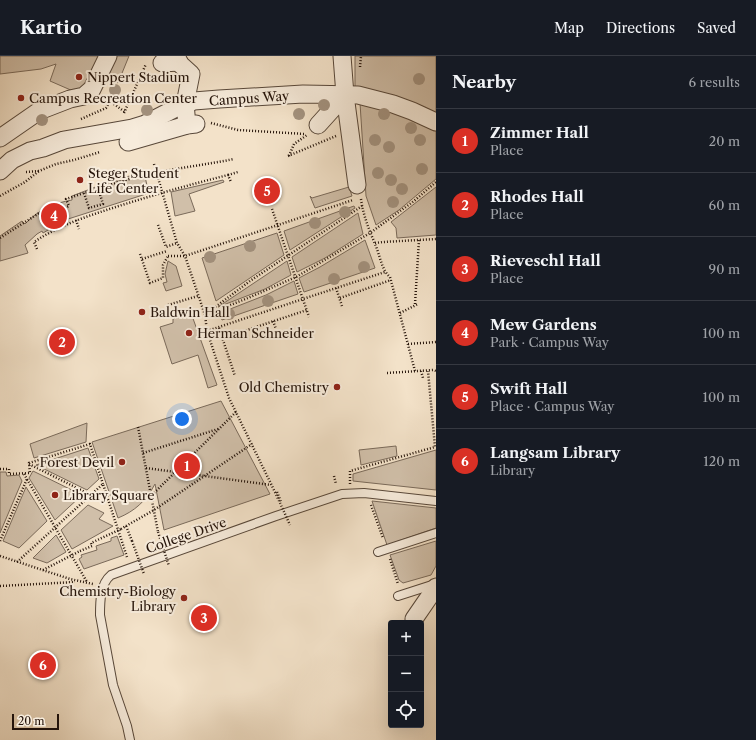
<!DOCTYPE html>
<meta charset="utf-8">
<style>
body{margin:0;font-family:"Libre Caslon Text",serif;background:#20242c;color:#f1f3f6}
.controls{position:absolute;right:12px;bottom:12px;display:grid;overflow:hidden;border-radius:4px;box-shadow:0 4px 16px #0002}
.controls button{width:36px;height:36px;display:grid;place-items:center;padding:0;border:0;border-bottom:1px solid #363941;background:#171b24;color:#f1f3f6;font:20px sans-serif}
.scale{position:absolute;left:12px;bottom:10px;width:47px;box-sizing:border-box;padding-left:4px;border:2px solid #25140a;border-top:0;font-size:11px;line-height:14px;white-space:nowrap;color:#25140a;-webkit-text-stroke:3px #f7ecdc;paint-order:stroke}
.you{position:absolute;left:182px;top:363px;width:14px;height:14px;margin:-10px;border:3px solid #fff;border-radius:50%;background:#1a73e8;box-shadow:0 0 0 6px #1a73e833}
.badge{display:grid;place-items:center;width:26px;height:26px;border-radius:50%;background:#d93025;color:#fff;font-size:13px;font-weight:700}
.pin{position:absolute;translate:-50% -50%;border:2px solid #fff;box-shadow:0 1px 4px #0006}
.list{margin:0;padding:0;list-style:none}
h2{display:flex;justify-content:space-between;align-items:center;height:52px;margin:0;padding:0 16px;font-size:17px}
h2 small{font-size:13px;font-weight:400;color:#9ea1a6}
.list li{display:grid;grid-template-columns:26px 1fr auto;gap:12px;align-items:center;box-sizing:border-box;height:64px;padding:0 16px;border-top:1px solid #363941}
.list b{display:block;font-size:15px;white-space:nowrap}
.list p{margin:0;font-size:13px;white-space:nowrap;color:#9ea1a6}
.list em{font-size:13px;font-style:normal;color:#9ea1a6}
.icon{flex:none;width:22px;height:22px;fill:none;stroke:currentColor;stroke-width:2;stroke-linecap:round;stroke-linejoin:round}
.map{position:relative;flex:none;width:436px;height:684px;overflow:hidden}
header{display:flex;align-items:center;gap:24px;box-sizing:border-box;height:56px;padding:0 20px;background:#171b24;border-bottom:1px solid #363941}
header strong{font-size:19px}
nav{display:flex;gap:22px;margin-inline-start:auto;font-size:14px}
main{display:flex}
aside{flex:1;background:#171b24}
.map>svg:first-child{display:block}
</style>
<header>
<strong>Kartio</strong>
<nav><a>Map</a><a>Directions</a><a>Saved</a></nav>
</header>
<main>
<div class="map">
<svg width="436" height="684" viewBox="0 0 436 684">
<rect width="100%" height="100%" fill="#f3e2c9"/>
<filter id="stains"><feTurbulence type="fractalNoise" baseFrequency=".005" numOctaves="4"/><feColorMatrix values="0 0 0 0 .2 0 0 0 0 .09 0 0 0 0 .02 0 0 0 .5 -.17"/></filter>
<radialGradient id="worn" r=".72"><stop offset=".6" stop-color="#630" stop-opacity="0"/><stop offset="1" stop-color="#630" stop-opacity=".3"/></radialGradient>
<g fill="#d0bfa9" stroke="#7a6a5a">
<polygon points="0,0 129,0 118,27 107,18 96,45 50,25 56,8 41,13 0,18"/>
<polygon points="355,0 436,0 436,58 355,33"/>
<path d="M360,47C387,54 412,61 436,75V123L399,154L376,169L366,140Z"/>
<path d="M144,116L148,134L146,138L65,164L43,177L42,175L37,178L25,189L28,197L0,205V180L22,165L25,168C38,154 54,147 72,144V140L111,125H126V121Z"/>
<polygon points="223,124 224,126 189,138 195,155 175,160 171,136"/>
<polygon points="349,131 352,140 315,152 310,140 312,142"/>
<polygon points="436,131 436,179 397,182 396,172 391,166"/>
<polygon points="354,150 355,152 290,194 284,175"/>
<polygon points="358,157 363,178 325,202 297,216 292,201"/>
<polygon points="277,177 284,199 216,245 202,202"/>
<polygon points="365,184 375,212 304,236 299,222 320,211"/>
<polygon points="168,205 176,210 182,230 166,235 163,227 167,226 165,218"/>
<polygon points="287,205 291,219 265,233 218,251"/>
<polygon points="294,225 298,238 222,264 220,257 266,239"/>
<polygon points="191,257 217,329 208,332 198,299 172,308 160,271 173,267 173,263"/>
<path d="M221,345L270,438L164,474L155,428C146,445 135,455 118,462L92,386Z"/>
<polygon points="87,367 86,386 34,402 30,388"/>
<polygon points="396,390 397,400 361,409 359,394"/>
<polygon points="88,392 99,423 87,434 36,409"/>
<polygon points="436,394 436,434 353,425 353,418"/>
<polygon points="33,415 82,439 55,464 29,422"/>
<polygon points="0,416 6,416 7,420 19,419 22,425 0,477"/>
<polygon points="26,431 47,465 19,492 3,485"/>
<polygon points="372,445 436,452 436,472 387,489"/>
<polygon points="88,449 104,457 99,463 113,470 72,493 61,474"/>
<polygon points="56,479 66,496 47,507 33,502"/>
<polygon points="117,480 124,499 84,513 79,503 82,501 81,499 97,494 96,490 111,485 111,482"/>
<polygon points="436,485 436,510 431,519 403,527 399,524 390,499"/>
</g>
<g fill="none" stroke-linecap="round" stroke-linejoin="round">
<g stroke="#58483a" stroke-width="10">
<g id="lane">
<polyline points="378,496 436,477"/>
<polyline points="398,540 435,528"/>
<path d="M130,684L127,670L113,629L100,559C100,546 100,528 111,519L276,460L342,438L364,437L436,445"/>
</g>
</g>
<g stroke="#58483a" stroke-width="19">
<g id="street">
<polyline points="176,0 180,8 191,18 185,48 187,69"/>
<polyline points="342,0 345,39 357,129"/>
<polyline points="162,7 179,6"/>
<polyline points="318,69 345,39"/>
<polyline points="0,82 39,55 70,43 84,40 92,33 108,0"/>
<polyline points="128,86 187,69 196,68"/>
<polyline points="0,115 12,104 30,95 43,92 64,84 132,72 145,68 178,51 194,45 219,43 303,38 358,39 393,48 412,55 436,66"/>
<polyline points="414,563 436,531"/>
</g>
</g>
<g stroke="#25140a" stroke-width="2.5" stroke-dasharray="1 2" stroke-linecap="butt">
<polyline points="360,11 361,0"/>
<polyline points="104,41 125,56"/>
<polyline points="124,57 146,8"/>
<polyline points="81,63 106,52 110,45"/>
<polyline points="211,67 238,74 305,78"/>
<polyline points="288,100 336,80"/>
<polyline points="289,100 294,88 307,79"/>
<polyline points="154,108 177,187 185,200 205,259 207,275 229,342 275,436"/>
<polyline points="26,116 39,115 56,108 74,104 100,96"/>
<polyline points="228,119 238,116"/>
<polyline points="84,137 89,152 103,148 98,132"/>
<polyline points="0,140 25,126 39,115"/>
<path d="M361,143C363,159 369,173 375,188C380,199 381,213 390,221L415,315"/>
<polyline points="272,153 309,261"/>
<polyline points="76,164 79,173"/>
<polyline points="158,169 166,191 177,187"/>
<path d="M0,182L44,154L51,168L56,166L52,158L69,150L66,143C93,134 119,125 146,119C175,112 205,109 234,103"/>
<polyline points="375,187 383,186 436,183"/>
<path d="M37,193L34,186C61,168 91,159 122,149C157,138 192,128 228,119L231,126"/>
<polyline points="140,198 150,227 163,222 163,209 168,200"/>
<polyline points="168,200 185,200 353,144"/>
<polyline points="142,203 167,195"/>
<polyline points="336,232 342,250"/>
<polyline points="340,242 391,224"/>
<polyline points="415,248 419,184"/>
<polyline points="168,249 198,240"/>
<polyline points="400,257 418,248"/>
<polyline points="206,258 250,225 362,150"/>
<polyline points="205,259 248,242 296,221 370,177 414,145 436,126"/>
<polyline points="273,265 276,273"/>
<polyline points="219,272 235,320"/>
<polyline points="207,275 303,243 385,216"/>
<polyline points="223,282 307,254"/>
<polyline points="408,288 436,286"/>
<polyline points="421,315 423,322"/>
<polyline points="387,317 433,314 436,315"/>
<polyline points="138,371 158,476"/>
<polyline points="143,397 218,373"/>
<polyline points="29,408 91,439"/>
<polyline points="146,412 271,429"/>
<polyline points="0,413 9,413 9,418 30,417 29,407 90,388 103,428"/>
<polyline points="24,418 87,526"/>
<polyline points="334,420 336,428"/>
<polyline points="350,428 350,415 435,391 428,315"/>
<polyline points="277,436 281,446"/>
<polyline points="152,439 236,356"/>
<polyline points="371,449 383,482"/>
<polyline points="126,470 154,454 252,388"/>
<polyline points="121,473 126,470 132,485"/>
<polyline points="0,485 27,423"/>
<polyline points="0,500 70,523 93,528"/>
<polyline points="390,503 398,528"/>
<polyline points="17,506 103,428 127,501"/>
<polyline points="43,514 80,495"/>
<polyline points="0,530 75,526"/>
</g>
<use href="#lane" stroke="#f7ecdc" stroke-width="8"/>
<use href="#street" stroke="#f7ecdc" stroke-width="17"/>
<g stroke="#25140a" stroke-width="2.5" stroke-dasharray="1 2" stroke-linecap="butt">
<polyline points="275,436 290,469"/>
<polyline points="158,476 169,510"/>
<polyline points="132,485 144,518"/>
<polyline points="80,495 92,490 91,487 121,473"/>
</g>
</g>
<g fill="#a3927f">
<circle cx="419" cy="23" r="6"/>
<circle cx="115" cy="34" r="6"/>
<circle cx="324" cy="49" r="6"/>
<circle cx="147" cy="54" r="6"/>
<circle cx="299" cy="58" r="6"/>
<circle cx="384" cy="58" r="6"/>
<circle cx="42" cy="64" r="6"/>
<circle cx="411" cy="72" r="6"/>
<circle cx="375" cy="84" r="6"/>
<circle cx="420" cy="84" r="6"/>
<circle cx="389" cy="91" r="6"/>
<circle cx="422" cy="113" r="6"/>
<circle cx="378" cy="117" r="6"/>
<circle cx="391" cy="124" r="6"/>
<circle cx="402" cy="133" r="6"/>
<circle cx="393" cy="146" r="6"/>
<circle cx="345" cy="156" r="6"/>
<circle cx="315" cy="167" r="6"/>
<circle cx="250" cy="190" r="6"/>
<circle cx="210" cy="201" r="6"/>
<circle cx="364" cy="211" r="6"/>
<circle cx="334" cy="223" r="6"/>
<circle cx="268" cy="245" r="6"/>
<circle cx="229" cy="258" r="6"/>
</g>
<g fill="#8f2418" stroke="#f7ecdc" stroke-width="1.5">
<circle cx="79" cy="21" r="4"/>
<circle cx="21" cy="42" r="4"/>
<circle cx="80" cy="124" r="4"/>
<circle cx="142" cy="256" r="4"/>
<circle cx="189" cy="277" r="4"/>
<circle cx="337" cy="331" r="4"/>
<circle cx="122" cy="406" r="4"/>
<circle cx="55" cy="439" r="4"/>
<circle cx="184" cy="542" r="4"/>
</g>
<g text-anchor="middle" stroke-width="4" stroke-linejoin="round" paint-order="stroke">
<g font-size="13" fill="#25140a" stroke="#f7ecdc" text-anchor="start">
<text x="87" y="26">Nippert Stadium</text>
<text x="29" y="47">Campus Recreation Center</text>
<text x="88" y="122">Steger Student<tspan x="88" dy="15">Life Center</tspan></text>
<text x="150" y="261">Baldwin Hall</text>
<text x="197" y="282">Herman Schneider</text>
<text x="329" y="336" text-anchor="end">Old Chemistry</text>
<text x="114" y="411" text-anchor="end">Forest Devil</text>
<text x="63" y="444">Library Square</text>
<text x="176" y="540" text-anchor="end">Chemistry-Biology<tspan x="176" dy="15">Library</tspan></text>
</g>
<g font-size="13" fill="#25140a" stroke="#f7ecdc">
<text transform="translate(249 42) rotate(-4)" y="5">Campus Way</text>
<text transform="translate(186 479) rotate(-19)" y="5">College Drive</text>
</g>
</g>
<rect width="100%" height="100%" filter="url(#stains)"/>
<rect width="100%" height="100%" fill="url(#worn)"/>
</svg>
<div class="controls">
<button>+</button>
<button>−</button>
<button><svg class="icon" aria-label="locate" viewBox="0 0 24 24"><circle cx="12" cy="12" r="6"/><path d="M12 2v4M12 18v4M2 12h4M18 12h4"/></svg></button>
</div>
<div class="scale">20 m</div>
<div class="you"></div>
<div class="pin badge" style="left:187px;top:410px">1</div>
<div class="pin badge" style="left:62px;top:286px">2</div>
<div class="pin badge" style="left:204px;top:562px">3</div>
<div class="pin badge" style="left:54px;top:160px">4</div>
<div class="pin badge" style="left:267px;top:135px">5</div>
<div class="pin badge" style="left:43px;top:609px">6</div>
</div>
<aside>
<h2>Nearby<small>6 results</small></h2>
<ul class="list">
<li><span class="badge">1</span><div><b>Zimmer Hall</b><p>Place</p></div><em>20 m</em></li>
<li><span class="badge">2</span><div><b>Rhodes Hall</b><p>Place</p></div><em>60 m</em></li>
<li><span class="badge">3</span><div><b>Rieveschl Hall</b><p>Place</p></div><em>90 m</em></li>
<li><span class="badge">4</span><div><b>Mew Gardens</b><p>Park · Campus Way</p></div><em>100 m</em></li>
<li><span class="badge">5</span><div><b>Swift Hall</b><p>Place · Campus Way</p></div><em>100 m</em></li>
<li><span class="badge">6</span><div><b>Langsam Library</b><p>Library</p></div><em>120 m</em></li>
</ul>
</aside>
</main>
